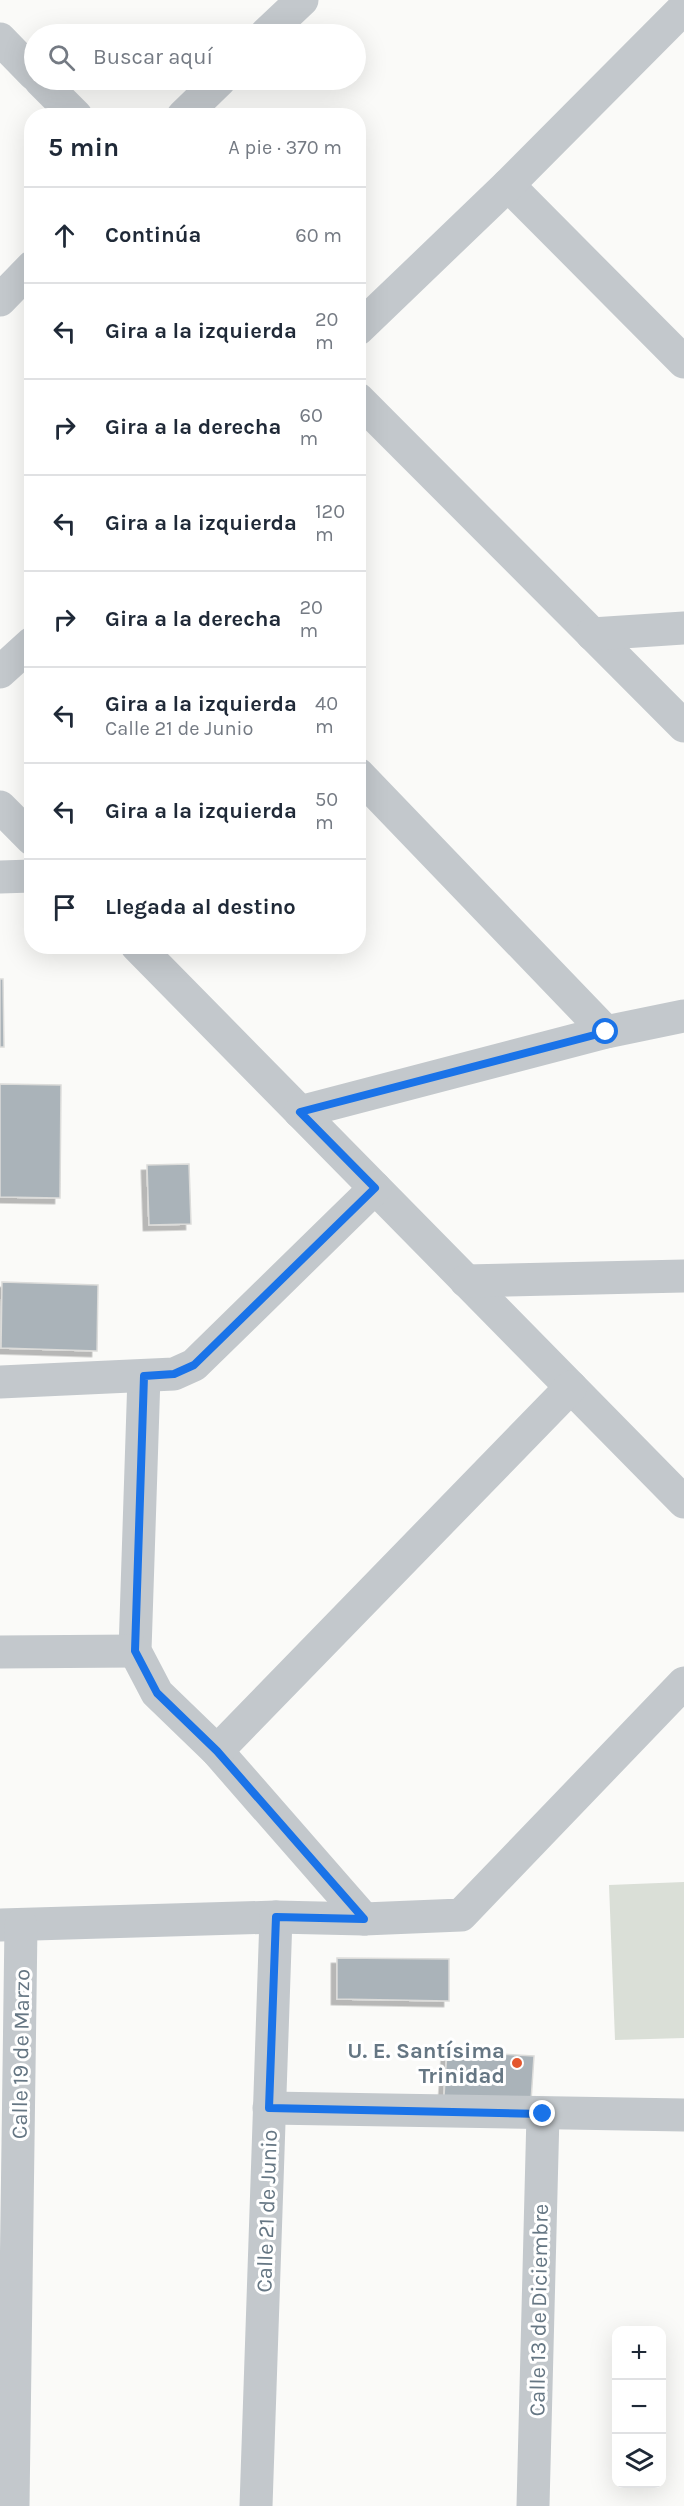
<!DOCTYPE html>
<html lang="es">
<meta charset="utf-8">
<style>
body{margin:0;font-family:Karla,sans-serif;background:#f2f2f3;color:#1f2937}
.controls{position:absolute;right:18px;bottom:18px;display:grid;overflow:hidden;border-radius:12px;box-shadow:0 6px 24px #0002}
.controls button{width:54px;height:54px;display:grid;place-items:center;padding:0;border:0;border-bottom:2px solid #e0e1e3;background:#fff;color:#1f2937;font:30px sans-serif}
.stop{position:absolute;width:18px;height:18px;margin:-14px;border:4px solid #1a73e8;border-radius:50%;background:#fff}
.stop.end{background:#1a73e8;border-color:#fff;box-shadow:0 2px 6px #0008}
.list{margin:0;padding:0;list-style:none}
h2{display:flex;justify-content:space-between;align-items:center;height:78px;margin:0;padding:0 24px;font-size:26px}
h2 small{font-size:20px;font-weight:400;color:#747a83}
.list li{display:grid;grid-template-columns:39px 1fr auto;gap:18px;align-items:center;box-sizing:border-box;height:96px;padding:0 24px;border-top:2px solid #e0e1e3}
.list b{display:block;font-size:22px;white-space:nowrap}
.list p{margin:0;font-size:20px;white-space:nowrap;color:#747a83}
.list em{font-size:20px;font-style:normal;color:#747a83}
.icon{flex:none;width:33px;height:33px;fill:none;stroke:currentColor;stroke-width:2;stroke-linecap:round;stroke-linejoin:round}
.map{position:relative;flex:none;width:684px;height:2506px;overflow:hidden}
.search{position:absolute;background:#fff;box-shadow:0 6px 24px #0002;left:24px;top:24px;width:342px;height:66px;display:flex;align-items:center;gap:15px;box-sizing:border-box;padding:0 21px;border-radius:33px;color:#747a83;font-size:22px}
.panel{position:absolute;background:#fff;box-shadow:0 6px 24px #0002;left:24px;top:108px;width:342px;height:846px;border-radius:24px}
.map>svg:first-child{display:block}
</style>
<div class="map">
<svg width="684" height="2506" viewBox="0 0 684 2506">
<defs>
<filter id="shadow"><feDropShadow dx="-5.5" dy="5.5" stdDeviation="0" flood-color="#0004"/></filter>
</defs>
<rect width="100%" height="100%" fill="#fafaf8"/>
<polygon fill="#dadfd7" points="684,1882 684,2038 615,2040 609,1885"/>
<g fill="#aab3b9" stroke="#dcdcda" stroke-width="1.5" filter="url(#shadow)">
<polygon points="0,979 3,979 4,1047 0,1047"/>
<polygon points="0,1084 61,1085 60,1198 0,1197"/>
<polygon points="189,1164 191,1224 149,1225 147,1165"/>
<polygon points="2,1282 98,1285 97,1351 1,1348"/>
<polygon points="337,1958 449,1959 449,2001 337,1999"/>
<polygon points="447,2051 534,2056 531,2101 444,2096"/>
</g>
<g fill="none" stroke-linecap="round" stroke-linejoin="round">
<g stroke="#c3c8cc" stroke-width="33">
<polyline points="266,34 302,0"/>
<polyline points="0,39 34,74"/>
<polyline points="40,80 76,116"/>
<polyline points="183,116 220,80"/>
<polyline points="508,185 684,362"/>
<polyline points="0,300 32,267"/>
<polyline points="358,329 508,185 684,8"/>
<polyline points="358,399 684,726"/>
<polyline points="592,634 684,628"/>
<polyline points="0,672 32,643"/>
<polyline points="358,774 606,1032"/>
<polyline points="0,807 32,839"/>
<polyline points="0,877 32,876"/>
<polyline points="137,946 684,1502"/>
<polyline points="300,1112 606,1032 684,1016"/>
<polyline points="466,1281 684,1276"/>
<polyline points="144,1376 135,1651 157,1693 217,1751 364,1919"/>
<polyline points="0,1382 174,1374 194,1365 375,1188"/>
<polyline points="0,1652 135,1651"/>
<polyline points="217,1751 571,1387"/>
<polyline points="0,1925 276,1917 364,1919 461,1915 684,1683"/>
<polyline points="269,2108 684,2115"/>
<polyline points="13,2506 21,1925"/>
<polyline points="256,2506 276,1917"/>
<polyline points="533,2506 543,2114"/>
</g>
</g>
<g fill="none" stroke-linecap="round" stroke-linejoin="round">
<polyline stroke="#1a73e8" stroke-width="8" points="543,2114 269,2108 276,1917 364,1919 217,1751 157,1693 135,1651 144,1376 174,1374 194,1365 375,1188 300,1112 606,1032"/>
</g>
<circle fill="#e4572e" stroke="#fff" stroke-width="2" cx="517" cy="2063" r="6"/>
<g text-anchor="middle" stroke-width="6" stroke-linejoin="round" paint-order="stroke">
<g font-size="22" font-weight="bold" fill="#657683" stroke="#fff" text-anchor="end">
<text x="505" y="2058">U. E. Santísima<tspan x="505" dy="25">Trinidad</tspan></text>
</g>
<g font-size="22" fill="#657683" stroke="#fff">
<text transform="translate(20 2054) rotate(-89)" y="8">Calle 19 de Marzo</text>
<text transform="translate(266 2211) rotate(-88)" y="8">Calle 21 de Junio</text>
<text transform="translate(538 2310) rotate(-89)" y="8">Calle 13 de Diciembre</text>
</g>
</g>
</svg>
<div class="controls">
<button>+</button>
<button>−</button>
<button><svg class="icon" aria-label="layers" viewBox="0 0 24 24"><path d="M12 4l9 5-9 5-9-5zM3 14l9 5 9-5"/></svg></button>
</div>
<div class="stop" style="left:606px;top:1032px"></div>
<div class="stop end" style="left:543px;top:2114px"></div>
<div class="search"><svg class="icon" aria-label="search" viewBox="0 0 24 24"><circle cx="10" cy="10" r="6"/><path d="M15 15l6 6"/></svg>Buscar aquí</div>
<section class="panel">
<h2>5 min<small>A pie · 370 m</small></h2>
<ul class="list">
<li><svg class="icon" aria-label="ahead" viewBox="0 0 24 24"><path d="M12 20V5M6 11l6-6 6 6"/></svg><div><b>Continúa</b></div><em>60 m</em></li>
<li><svg class="icon" aria-label="left" viewBox="0 0 24 24"><path d="M17 20v-9H6M10 6l-5 5 5 5"/></svg><div><b>Gira a la izquierda</b></div><em>20 m</em></li>
<li><svg class="icon" aria-label="right" viewBox="0 0 24 24"><path d="M7 20v-9h11M14 6l5 5-5 5"/></svg><div><b>Gira a la derecha</b></div><em>60 m</em></li>
<li><svg class="icon" aria-label="left" viewBox="0 0 24 24"><path d="M17 20v-9H6M10 6l-5 5 5 5"/></svg><div><b>Gira a la izquierda</b></div><em>120 m</em></li>
<li><svg class="icon" aria-label="right" viewBox="0 0 24 24"><path d="M7 20v-9h11M14 6l5 5-5 5"/></svg><div><b>Gira a la derecha</b></div><em>20 m</em></li>
<li><svg class="icon" aria-label="left" viewBox="0 0 24 24"><path d="M17 20v-9H6M10 6l-5 5 5 5"/></svg><div><b>Gira a la izquierda</b><p>Calle 21 de Junio</p></div><em>40 m</em></li>
<li><svg class="icon" aria-label="left" viewBox="0 0 24 24"><path d="M17 20v-9H6M10 6l-5 5 5 5"/></svg><div><b>Gira a la izquierda</b></div><em>50 m</em></li>
<li><svg class="icon" aria-label="arrive" viewBox="0 0 24 24"><path d="M6 21V4h12l-3 4 3 4H6"/></svg><div><b>Llegada al destino</b></div></li>
</ul>
</section>
</div>
